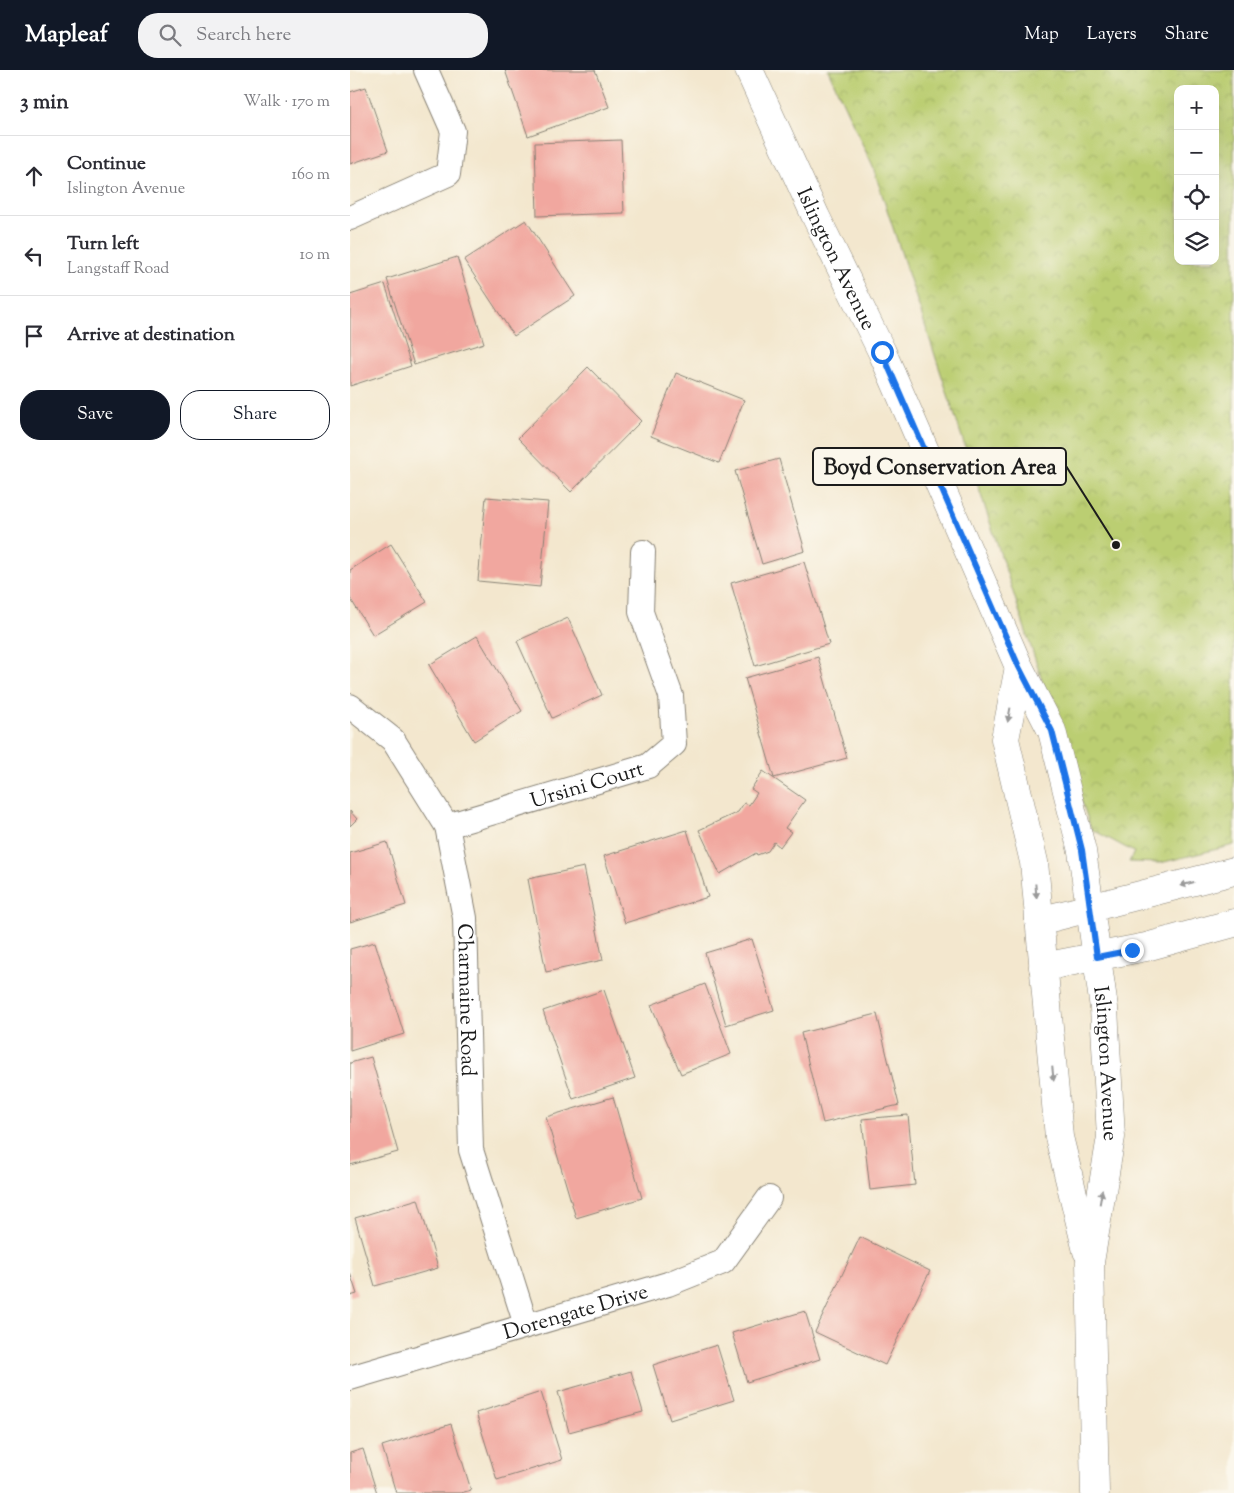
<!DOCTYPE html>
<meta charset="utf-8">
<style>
body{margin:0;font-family:"Sorts Mill Goudy",serif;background:#f2f2f3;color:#2b2b33}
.controls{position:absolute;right:15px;top:15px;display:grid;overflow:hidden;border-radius:10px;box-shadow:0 5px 20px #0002}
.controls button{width:45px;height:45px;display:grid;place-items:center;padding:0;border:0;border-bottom:1px solid #e1e1e2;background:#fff;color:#2b2b33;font:25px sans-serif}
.stop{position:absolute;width:15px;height:15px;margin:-11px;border:4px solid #1a73e8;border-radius:50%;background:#fff}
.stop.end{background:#1a73e8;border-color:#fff;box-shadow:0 1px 5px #0008}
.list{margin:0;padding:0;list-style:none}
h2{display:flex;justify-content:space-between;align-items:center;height:65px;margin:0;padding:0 20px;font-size:21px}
h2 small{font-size:16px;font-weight:400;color:#7c7c81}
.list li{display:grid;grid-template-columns:32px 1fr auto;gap:15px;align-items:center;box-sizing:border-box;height:80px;padding:0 20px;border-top:1px solid #e1e1e2}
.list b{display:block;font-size:19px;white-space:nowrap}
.list p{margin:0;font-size:16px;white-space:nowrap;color:#7c7c81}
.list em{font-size:16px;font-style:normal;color:#7c7c81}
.actions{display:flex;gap:10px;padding:15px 20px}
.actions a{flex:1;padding:11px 0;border:1px solid #111827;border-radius:20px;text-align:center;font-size:18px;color:#111827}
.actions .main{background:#111827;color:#fff}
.icon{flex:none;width:28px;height:28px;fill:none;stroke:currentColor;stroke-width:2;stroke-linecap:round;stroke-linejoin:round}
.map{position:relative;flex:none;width:884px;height:1423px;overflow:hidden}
header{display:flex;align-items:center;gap:30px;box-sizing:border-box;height:70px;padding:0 25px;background:#111827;color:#fff}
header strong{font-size:24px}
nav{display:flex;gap:28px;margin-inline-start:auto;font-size:18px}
.search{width:350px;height:45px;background:#f2f2f3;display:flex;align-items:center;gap:12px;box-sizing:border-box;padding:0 18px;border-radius:20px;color:#7c7c81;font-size:19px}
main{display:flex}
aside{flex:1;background:#fff}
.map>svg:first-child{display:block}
</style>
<header>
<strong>Mapleaf</strong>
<div class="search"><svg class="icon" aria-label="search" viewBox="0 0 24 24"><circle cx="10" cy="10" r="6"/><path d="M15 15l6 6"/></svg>Search here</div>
<nav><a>Map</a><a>Layers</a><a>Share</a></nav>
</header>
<main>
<aside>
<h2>3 min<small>Walk · 170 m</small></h2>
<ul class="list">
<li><svg class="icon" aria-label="ahead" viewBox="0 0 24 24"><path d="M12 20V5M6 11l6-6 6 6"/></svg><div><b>Continue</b><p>Islington Avenue</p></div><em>160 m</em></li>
<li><svg class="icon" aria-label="left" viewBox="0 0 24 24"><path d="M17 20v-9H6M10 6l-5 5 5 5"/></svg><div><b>Turn left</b><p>Langstaff Road</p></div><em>10 m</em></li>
<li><svg class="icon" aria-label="arrive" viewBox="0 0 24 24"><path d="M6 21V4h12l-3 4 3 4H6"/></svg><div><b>Arrive at destination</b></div></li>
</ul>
<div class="actions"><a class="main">Save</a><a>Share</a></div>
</aside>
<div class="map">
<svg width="884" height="1423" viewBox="0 0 884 1423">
<defs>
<pattern id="park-crowns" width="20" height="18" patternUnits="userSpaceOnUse" patternTransform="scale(1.25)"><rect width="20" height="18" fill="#bbce72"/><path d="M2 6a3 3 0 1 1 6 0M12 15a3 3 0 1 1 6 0" fill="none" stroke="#a0b062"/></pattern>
</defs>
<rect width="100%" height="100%" fill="#fbf7ec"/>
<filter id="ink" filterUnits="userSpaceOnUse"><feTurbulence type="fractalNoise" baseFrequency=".02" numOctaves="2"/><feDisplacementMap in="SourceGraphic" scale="10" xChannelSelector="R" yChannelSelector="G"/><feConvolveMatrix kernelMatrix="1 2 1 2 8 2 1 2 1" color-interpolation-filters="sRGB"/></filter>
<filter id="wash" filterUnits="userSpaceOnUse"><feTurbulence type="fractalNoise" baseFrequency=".0096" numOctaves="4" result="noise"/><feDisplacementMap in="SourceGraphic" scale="20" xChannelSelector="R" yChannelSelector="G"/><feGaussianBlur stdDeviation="1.12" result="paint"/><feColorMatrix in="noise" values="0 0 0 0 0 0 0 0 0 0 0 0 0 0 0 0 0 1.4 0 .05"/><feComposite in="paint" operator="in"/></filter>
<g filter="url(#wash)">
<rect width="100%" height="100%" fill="#f3e7ce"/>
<path fill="url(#park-crowns)" stroke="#6c7547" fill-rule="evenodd" d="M478,0H884V775L810,793L779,792L784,782L741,759L523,97ZM828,19H865V191H828Z"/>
<g id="blocks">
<g fill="#f1a79f">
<polygon points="155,0 245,0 259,37 178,66"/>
<polygon points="16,17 38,81 0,94 0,22"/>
<polygon points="271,70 274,143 187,146 185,73"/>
<polygon points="176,150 225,226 164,266 114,190"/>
<polygon points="107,187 134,273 64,295 37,209"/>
<polygon points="35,214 61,296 0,316 0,225"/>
<polygon points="238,297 291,351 221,422 168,368"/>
<polygon points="326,303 394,330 369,393 301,366"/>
<polygon points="429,389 455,481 412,494 385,401"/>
<polygon points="136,427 198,432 190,517 128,511"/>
<polygon points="41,474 77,532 23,565 0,528 0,500"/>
<polygon points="454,492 479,574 405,596 381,513"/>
<polygon points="218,548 252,625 202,648 167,571"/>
<polygon points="127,566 172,641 124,671 79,595"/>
<polygon points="468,587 497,688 424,708 395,608"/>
<polygon points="413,701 455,730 435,758 441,762 430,777 424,772 418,781 407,785 406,783 370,804 349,760 388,742 394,733 399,735 407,723 401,719"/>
<polygon points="0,741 7,749 0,756"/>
<polygon points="337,760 358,827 275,853 254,786"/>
<polygon points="37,772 56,835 0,852 0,783"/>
<polygon points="234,797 253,890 196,902 178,809"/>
<polygon points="402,869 424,940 376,955 355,883"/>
<polygon points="25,872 54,964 0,981 0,879"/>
<polygon points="355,914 381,984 331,1004 301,935"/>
<polygon points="254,920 285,1008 223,1029 193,941"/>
<polygon points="527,944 549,1035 473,1053 451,963"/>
<polygon points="21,987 48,1082 0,1095 0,993"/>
<polygon points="263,1027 292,1128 226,1148 196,1047"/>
<polygon points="558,1045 565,1115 520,1120 512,1049"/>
<polygon points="68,1129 88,1198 25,1216 5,1148"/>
<polygon points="510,1167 580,1201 535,1295 465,1262"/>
<polygon points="0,1203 7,1224 0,1226"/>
<polygon points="455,1241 470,1289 397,1312 382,1263"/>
<polygon points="367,1275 384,1330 320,1350 303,1295"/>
<polygon points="281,1301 293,1342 219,1362 208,1322"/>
<polygon points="191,1322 212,1390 147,1410 126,1343"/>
<polygon points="101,1354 121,1420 111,1423 46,1423 32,1376"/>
<polygon points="13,1379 27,1423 0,1423 0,1383"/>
</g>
</g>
</g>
<g filter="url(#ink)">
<use href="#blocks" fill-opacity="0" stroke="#888275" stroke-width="1"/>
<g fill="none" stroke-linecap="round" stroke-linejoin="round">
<g stroke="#888275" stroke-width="26">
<g id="street">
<polyline points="0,148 98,104 103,61 76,0"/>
<path id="s1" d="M0,636L43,670L97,756L115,848L121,1080L176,1255"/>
<path id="s2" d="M97,756L298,696L324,674L321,626L291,542L293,482"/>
<path id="s3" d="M0,1308L318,1214L373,1192L419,1128"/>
</g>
</g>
<g stroke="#888275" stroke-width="29">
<g id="secondary">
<path id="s4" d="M399,0L466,147L532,282L669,597L702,661L732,781L754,938L761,1067L740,1192L745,1423"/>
<polyline points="669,597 655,669 684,792 709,1067 737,1181"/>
<polyline points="689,851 884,801"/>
<polyline points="693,897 796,877 884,853"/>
</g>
</g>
<use href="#street" stroke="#fff" stroke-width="24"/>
<use href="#secondary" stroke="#fff" stroke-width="28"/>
</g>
<defs><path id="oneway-solid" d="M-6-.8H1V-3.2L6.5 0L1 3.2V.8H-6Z" transform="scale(1.25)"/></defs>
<g fill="#999">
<use href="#oneway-solid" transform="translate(659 645) rotate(101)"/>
<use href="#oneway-solid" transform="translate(837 814) rotate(165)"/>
<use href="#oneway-solid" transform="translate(686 821) rotate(85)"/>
<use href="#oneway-solid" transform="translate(703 1004) rotate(84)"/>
<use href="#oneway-solid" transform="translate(751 1127) rotate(-80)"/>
</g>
</g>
<g fill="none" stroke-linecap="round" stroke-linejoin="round" filter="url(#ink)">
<polyline stroke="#1a73e8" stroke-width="6" points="532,282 669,597 702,661 732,780 747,887 782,880"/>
</g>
<g text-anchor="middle" stroke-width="5" stroke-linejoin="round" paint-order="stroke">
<g font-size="21" fill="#1c1c1c" stroke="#fbf7ec">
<text dy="7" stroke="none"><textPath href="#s4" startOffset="208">Islington Avenue</textPath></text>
<text dy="7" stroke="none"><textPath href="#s2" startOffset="146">Ursini Court</textPath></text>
<text dy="7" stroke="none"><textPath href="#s1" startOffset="332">Charmaine Road</textPath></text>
<text dy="7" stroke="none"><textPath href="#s4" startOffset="1065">Islington Avenue</textPath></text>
<text dy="7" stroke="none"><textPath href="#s3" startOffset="235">Dorengate Drive</textPath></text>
</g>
</g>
<path fill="none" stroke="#1c1c1c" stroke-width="2" d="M766 475L716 396"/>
<circle fill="#1c1c1c" stroke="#fbf7ec" stroke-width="2" cx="766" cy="475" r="5"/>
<rect fill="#fbf7ec" stroke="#1c1c1c" stroke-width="2" x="463" y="378" width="253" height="37" rx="5"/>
<g font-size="22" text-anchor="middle" font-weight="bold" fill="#1c1c1c">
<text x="590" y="404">Boyd Conservation Area</text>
</g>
</svg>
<div class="controls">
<button>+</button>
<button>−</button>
<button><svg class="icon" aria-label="locate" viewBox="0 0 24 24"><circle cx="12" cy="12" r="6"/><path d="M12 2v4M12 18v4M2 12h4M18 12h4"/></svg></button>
<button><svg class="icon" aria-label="layers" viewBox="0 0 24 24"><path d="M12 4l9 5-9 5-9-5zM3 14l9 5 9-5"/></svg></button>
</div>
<div class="stop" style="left:532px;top:282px"></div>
<div class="stop end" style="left:782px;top:880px"></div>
</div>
</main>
